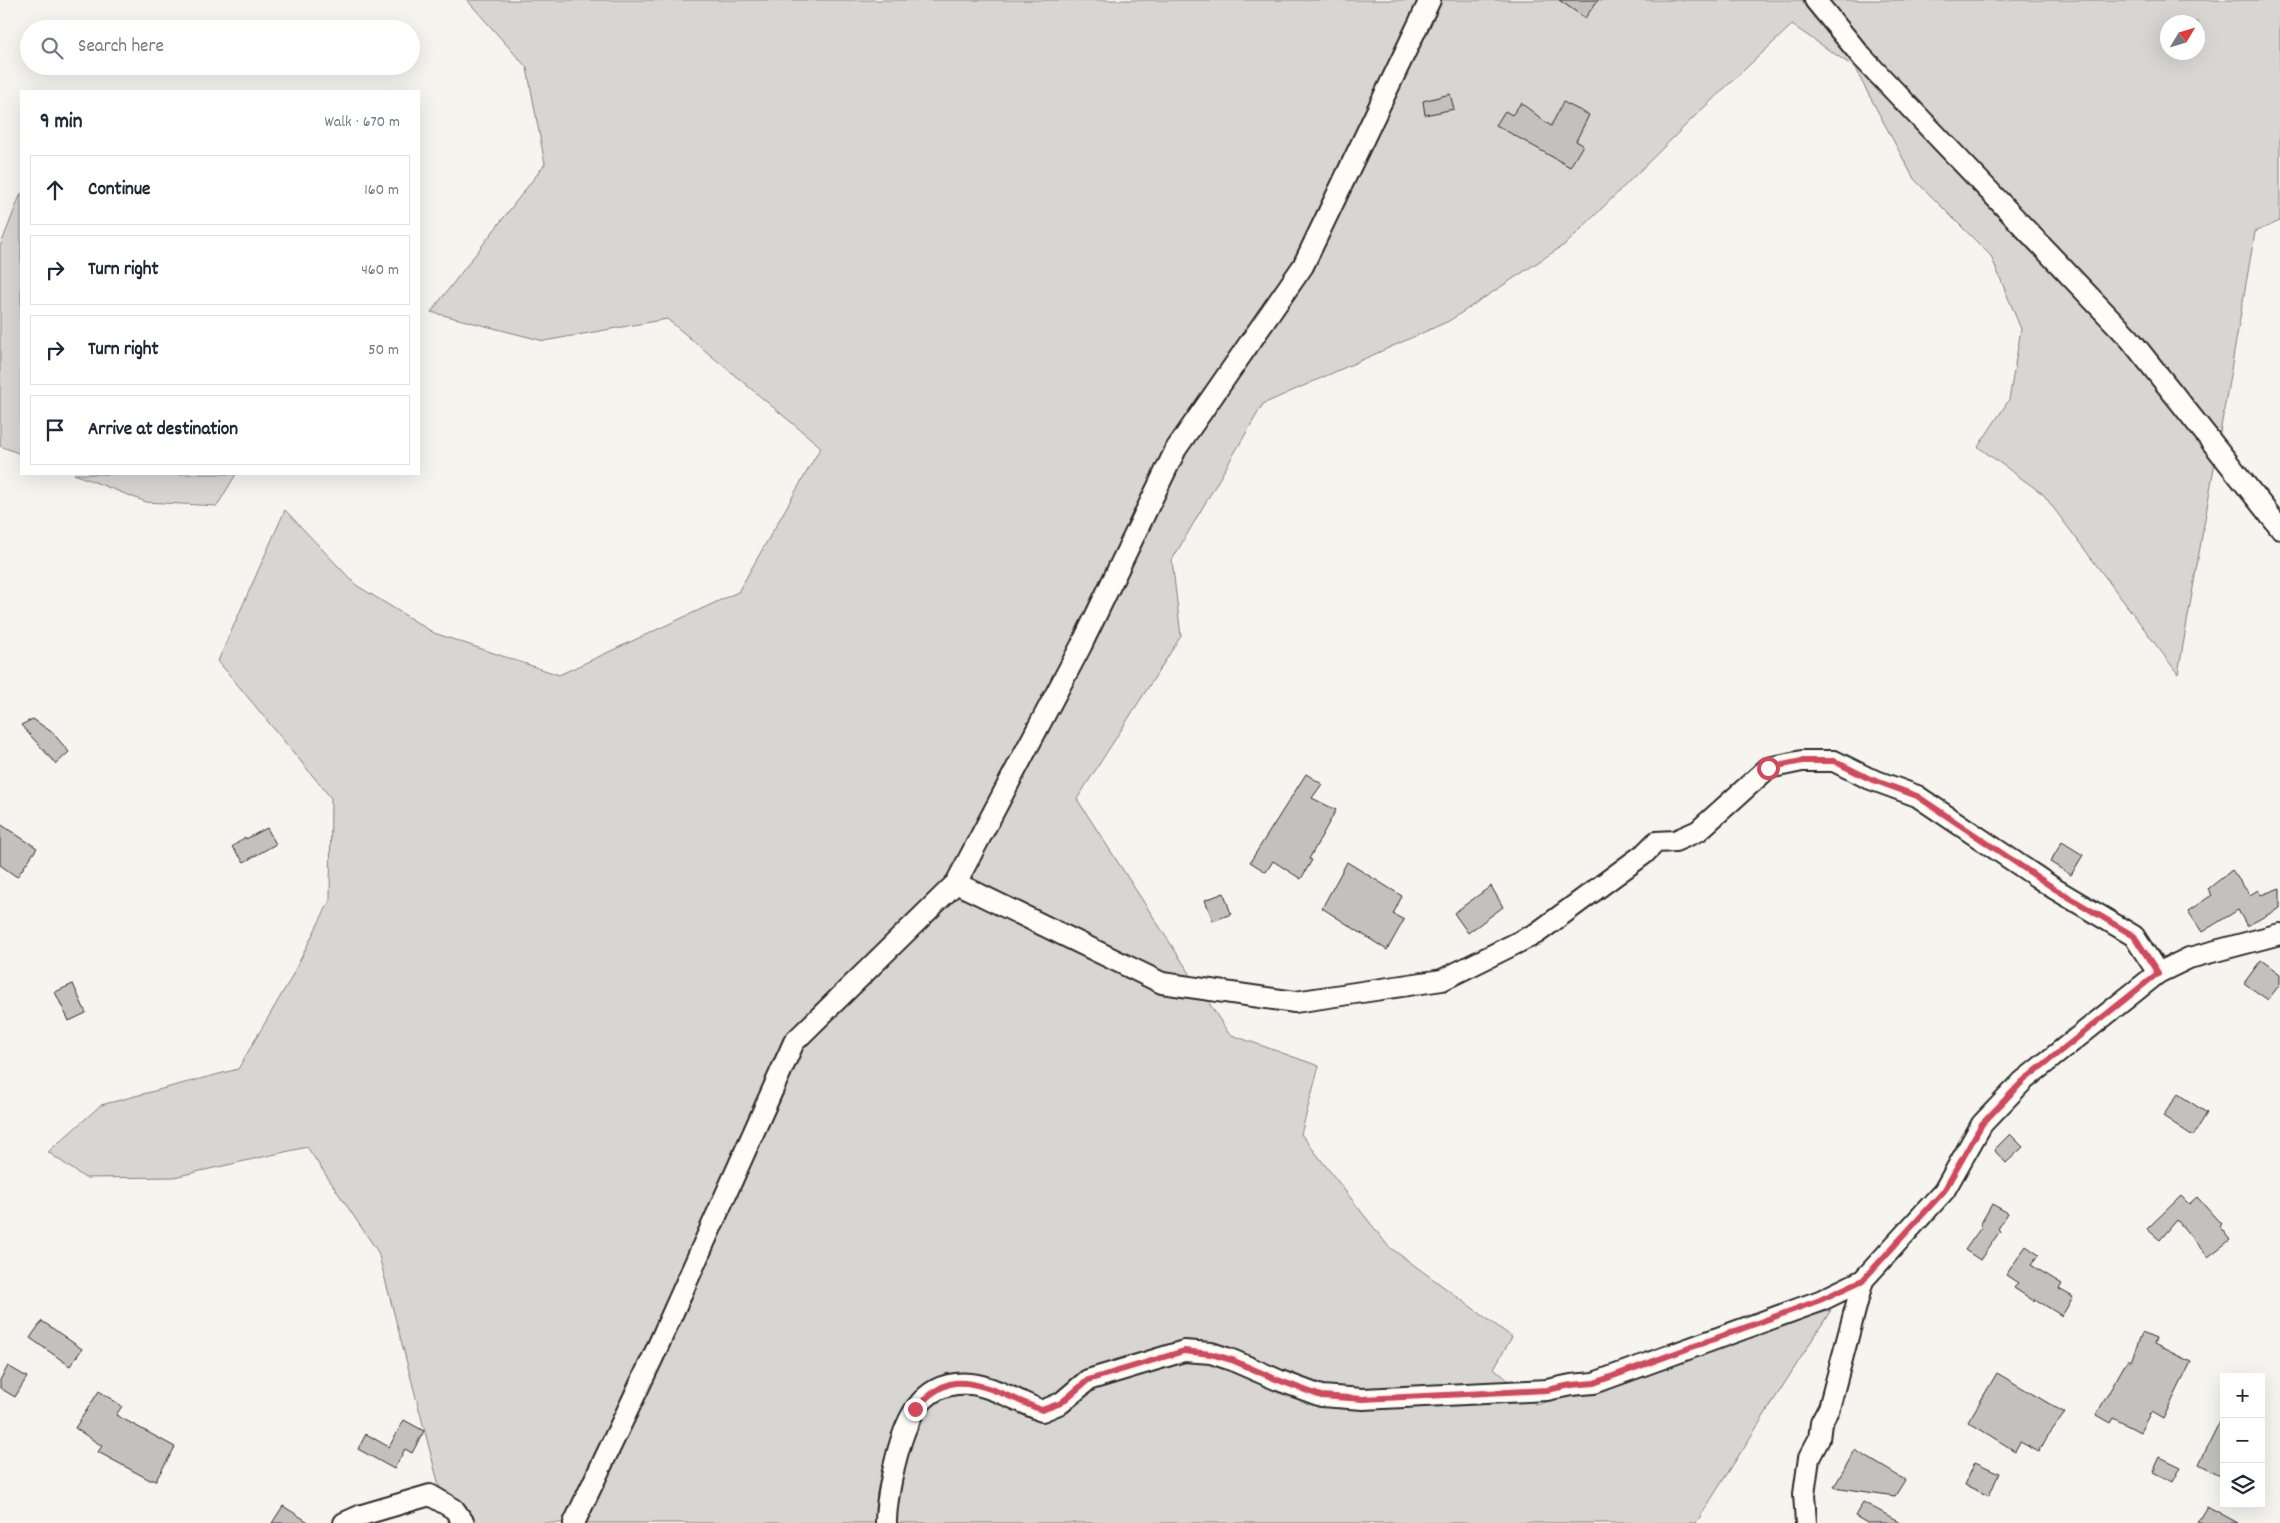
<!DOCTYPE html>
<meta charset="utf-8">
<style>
body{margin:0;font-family:Dekko,sans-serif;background:#f2f2f3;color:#1f2937}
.controls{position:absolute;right:15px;bottom:15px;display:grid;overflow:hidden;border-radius:0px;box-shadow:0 5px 20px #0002}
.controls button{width:45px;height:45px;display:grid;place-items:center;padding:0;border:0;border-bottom:1px solid #e0e1e3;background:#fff;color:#1f2937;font:25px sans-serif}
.compass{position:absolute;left:2160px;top:15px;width:45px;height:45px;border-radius:50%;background:#fff;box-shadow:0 5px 20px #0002;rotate:52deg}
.stop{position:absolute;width:15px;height:15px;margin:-11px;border:4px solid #d1495b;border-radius:50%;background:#fff}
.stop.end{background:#d1495b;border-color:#fff;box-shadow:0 1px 5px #0008}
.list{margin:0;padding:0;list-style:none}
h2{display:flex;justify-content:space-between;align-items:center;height:65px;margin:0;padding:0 20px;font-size:21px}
h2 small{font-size:16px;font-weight:400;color:#747a83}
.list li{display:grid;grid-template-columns:32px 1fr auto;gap:15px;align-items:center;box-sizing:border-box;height:70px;margin:0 10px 10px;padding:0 10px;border:1px solid #e0e1e3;border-radius:0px}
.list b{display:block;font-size:19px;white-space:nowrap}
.list em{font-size:16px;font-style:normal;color:#747a83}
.icon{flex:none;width:28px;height:28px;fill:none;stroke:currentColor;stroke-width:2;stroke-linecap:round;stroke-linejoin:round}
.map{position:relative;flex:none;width:2280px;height:1523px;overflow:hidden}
.search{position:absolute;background:#fff;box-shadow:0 5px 20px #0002;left:20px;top:20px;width:400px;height:55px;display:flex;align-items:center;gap:12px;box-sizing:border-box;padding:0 18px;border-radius:28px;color:#747a83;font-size:19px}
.panel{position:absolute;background:#fff;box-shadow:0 5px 20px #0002;left:20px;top:90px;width:400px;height:385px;border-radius:0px}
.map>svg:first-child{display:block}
</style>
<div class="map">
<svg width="2280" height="1523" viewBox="0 0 2280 1523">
<rect width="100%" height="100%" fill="#f5f4ef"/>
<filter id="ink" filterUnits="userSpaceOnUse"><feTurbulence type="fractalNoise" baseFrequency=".02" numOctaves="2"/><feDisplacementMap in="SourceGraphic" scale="10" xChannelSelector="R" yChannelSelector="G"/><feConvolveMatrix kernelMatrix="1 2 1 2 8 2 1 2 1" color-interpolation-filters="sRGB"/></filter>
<g filter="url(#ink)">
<g fill="#d7d6d2" stroke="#81807e" fill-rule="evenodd">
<path d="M467,0H2280V221L2255,232L2178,674L2043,494L1978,447L2009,400L2021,329L1991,256L1914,179L1854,67L1792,25L1696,115L1567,243L1449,321L1263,404L1172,560L1181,636L1077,799L1229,1034L1319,1066L1301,1134L1388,1246L1512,1337L1494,1368L1536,1405L1831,1310L1696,1523H451L448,1520L378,1252L307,1147L174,1177L85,1178L48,1152L101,1105L238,1069L290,980L330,900L331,798L218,661L285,510L356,585L434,633L559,675L738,592L821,447L667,319L544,341L431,312L545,164L527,68ZM2168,22H2198V52H2168Z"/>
<polygon points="21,193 21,454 0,446 0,247"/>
<polygon points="74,474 236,474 217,506 146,502"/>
</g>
<g fill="#c2c1be" stroke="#2b2b2b">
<polygon points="1559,0 1598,0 1585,18"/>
<polygon points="1450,94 1454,109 1425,115 1423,101"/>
<polygon points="1563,102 1589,115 1576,141 1583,145 1570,167 1496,125 1505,111 1512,115 1521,103 1551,126"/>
<polygon points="33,719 53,733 69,752 56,764 21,725"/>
<polygon points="1306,774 1322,784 1312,798 1336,810 1309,859 1312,860 1301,879 1273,861 1266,872 1250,862"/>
<polygon points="0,824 37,848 17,877 0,865"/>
<polygon points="267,828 276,844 244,862 232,847 245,837 246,839"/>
<polygon points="2062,842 2083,855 2071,875 2050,862"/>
<polygon points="1347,862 1402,896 1393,914 1404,920 1387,950 1322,908"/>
<polygon points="2232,870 2250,895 2258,890 2261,895 2280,888 2280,908 2247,926 2238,910 2202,932 2188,911 2212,895 2208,889"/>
<polygon points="1491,886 1503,907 1468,933 1454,913"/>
<polygon points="1224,893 1231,914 1213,921 1205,900"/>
<polygon points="2261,960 2280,974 2280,984 2268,1000 2244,983"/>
<polygon points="73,984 86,1013 69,1021 55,992"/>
<polygon points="2178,1094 2207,1113 2193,1136 2163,1116"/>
<polygon points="2010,1134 2023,1147 2006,1163 1994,1150"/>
<polygon points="2181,1196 2189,1204 2197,1197 2221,1224 2219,1226 2230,1240 2208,1257 2177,1220 2160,1240 2147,1229"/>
<polygon points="1992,1204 2008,1213 1998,1229 2000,1231 1980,1260 1965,1250 1982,1226 1980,1225"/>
<polygon points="2026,1246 2039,1255 2031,1265 2062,1284 2059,1289 2073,1297 2062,1316 2035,1299 2034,1301 2014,1288 2018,1283 2006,1275"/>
<polygon points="42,1321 82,1349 70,1366 30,1338"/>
<polygon points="2142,1333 2156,1339 2154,1344 2191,1362 2163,1419 2151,1412 2140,1432 2113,1418 2110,1423 2096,1415 2128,1359 2131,1361"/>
<polygon points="8,1366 27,1377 15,1397 0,1388 0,1380"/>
<polygon points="1997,1373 2065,1413 2047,1437 2039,1452 2020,1442 2015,1451 1968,1422"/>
<polygon points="99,1391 122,1406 116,1415 175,1447 156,1480 150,1480 98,1452 102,1446 75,1428"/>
<polygon points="2224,1414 2224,1477 2199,1464"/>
<polygon points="404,1420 424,1431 412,1453 405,1449 394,1469 358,1449 366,1434 389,1447"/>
<polygon points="1855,1450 1905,1480 1895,1496 1834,1487"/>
<polygon points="2160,1457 2181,1467 2173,1482 2153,1472"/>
<polygon points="1975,1462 1999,1473 1989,1496 1965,1485"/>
<polygon points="1863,1502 1902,1523 1867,1523 1855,1516"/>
<polygon points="283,1506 310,1523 272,1523"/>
<polygon points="2207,1506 2238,1523 2197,1523"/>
</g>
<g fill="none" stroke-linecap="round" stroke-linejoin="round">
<g stroke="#2b2b2b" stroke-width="24">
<g id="minor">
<polyline points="1815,0 1862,57 2130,339 2280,528"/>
<polyline points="956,883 1162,983 1295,1002 1442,980 1537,933 1644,854 1656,842 1675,841 1698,831 1768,768 1802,761 1834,761 1868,778 1917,796 2055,889 2134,936 2158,973"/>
<polyline points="344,1523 362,1515 430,1495 454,1509 464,1523"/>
<polyline points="574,1523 653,1357 794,1042 956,883 1081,646 1176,449 1303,266 1430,0"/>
<path d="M886,1523C886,1503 890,1486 894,1467C904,1425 918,1379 971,1384C989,1385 1023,1403 1042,1411L1061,1403L1088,1380L1184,1351L1211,1353L1232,1360L1278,1380L1321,1396L1363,1399L1547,1390L1571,1385L1594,1383L1820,1301L1863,1280L1944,1191L1982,1124L2023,1081L2158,973L2189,958L2280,934"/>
<polyline points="1806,1523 1804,1494 1809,1458 1819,1439 1821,1423 1829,1408 1863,1280"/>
</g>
</g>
<use href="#minor" stroke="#fdfcf7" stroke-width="20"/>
</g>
</g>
<g fill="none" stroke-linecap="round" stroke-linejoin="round" filter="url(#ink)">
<path stroke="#d1495b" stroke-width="6" d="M915,1409C925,1399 936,1388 950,1384C975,1377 1017,1401 1042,1410L1061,1403L1088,1380L1184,1351L1211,1354L1232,1360L1278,1380L1321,1396L1363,1399L1547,1390L1571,1385L1594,1383L1820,1300L1863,1280L1944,1191L1982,1124L2023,1081L2158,973L2134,936L2055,889L1917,796L1868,778L1834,761H1802L1768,768"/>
</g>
</svg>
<div class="controls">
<button>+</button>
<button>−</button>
<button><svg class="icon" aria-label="layers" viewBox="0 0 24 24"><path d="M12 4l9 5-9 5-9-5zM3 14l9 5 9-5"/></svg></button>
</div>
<svg class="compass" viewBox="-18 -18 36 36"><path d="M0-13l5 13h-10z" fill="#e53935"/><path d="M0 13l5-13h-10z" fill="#747a83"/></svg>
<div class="stop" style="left:1768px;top:768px"></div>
<div class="stop end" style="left:915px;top:1409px"></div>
<div class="search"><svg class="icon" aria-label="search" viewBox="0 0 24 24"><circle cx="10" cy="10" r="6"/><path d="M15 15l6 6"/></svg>Search here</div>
<section class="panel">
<h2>9 min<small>Walk · 670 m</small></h2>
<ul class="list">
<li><svg class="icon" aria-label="ahead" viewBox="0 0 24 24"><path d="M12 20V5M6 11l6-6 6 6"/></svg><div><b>Continue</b></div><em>160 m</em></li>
<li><svg class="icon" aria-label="right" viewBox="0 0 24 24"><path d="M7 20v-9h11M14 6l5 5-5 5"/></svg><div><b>Turn right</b></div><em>460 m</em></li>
<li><svg class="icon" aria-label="right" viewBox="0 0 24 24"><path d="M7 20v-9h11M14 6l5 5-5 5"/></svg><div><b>Turn right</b></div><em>50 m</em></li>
<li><svg class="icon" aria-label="arrive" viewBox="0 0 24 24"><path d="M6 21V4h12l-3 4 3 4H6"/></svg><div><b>Arrive at destination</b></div></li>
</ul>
</section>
</div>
